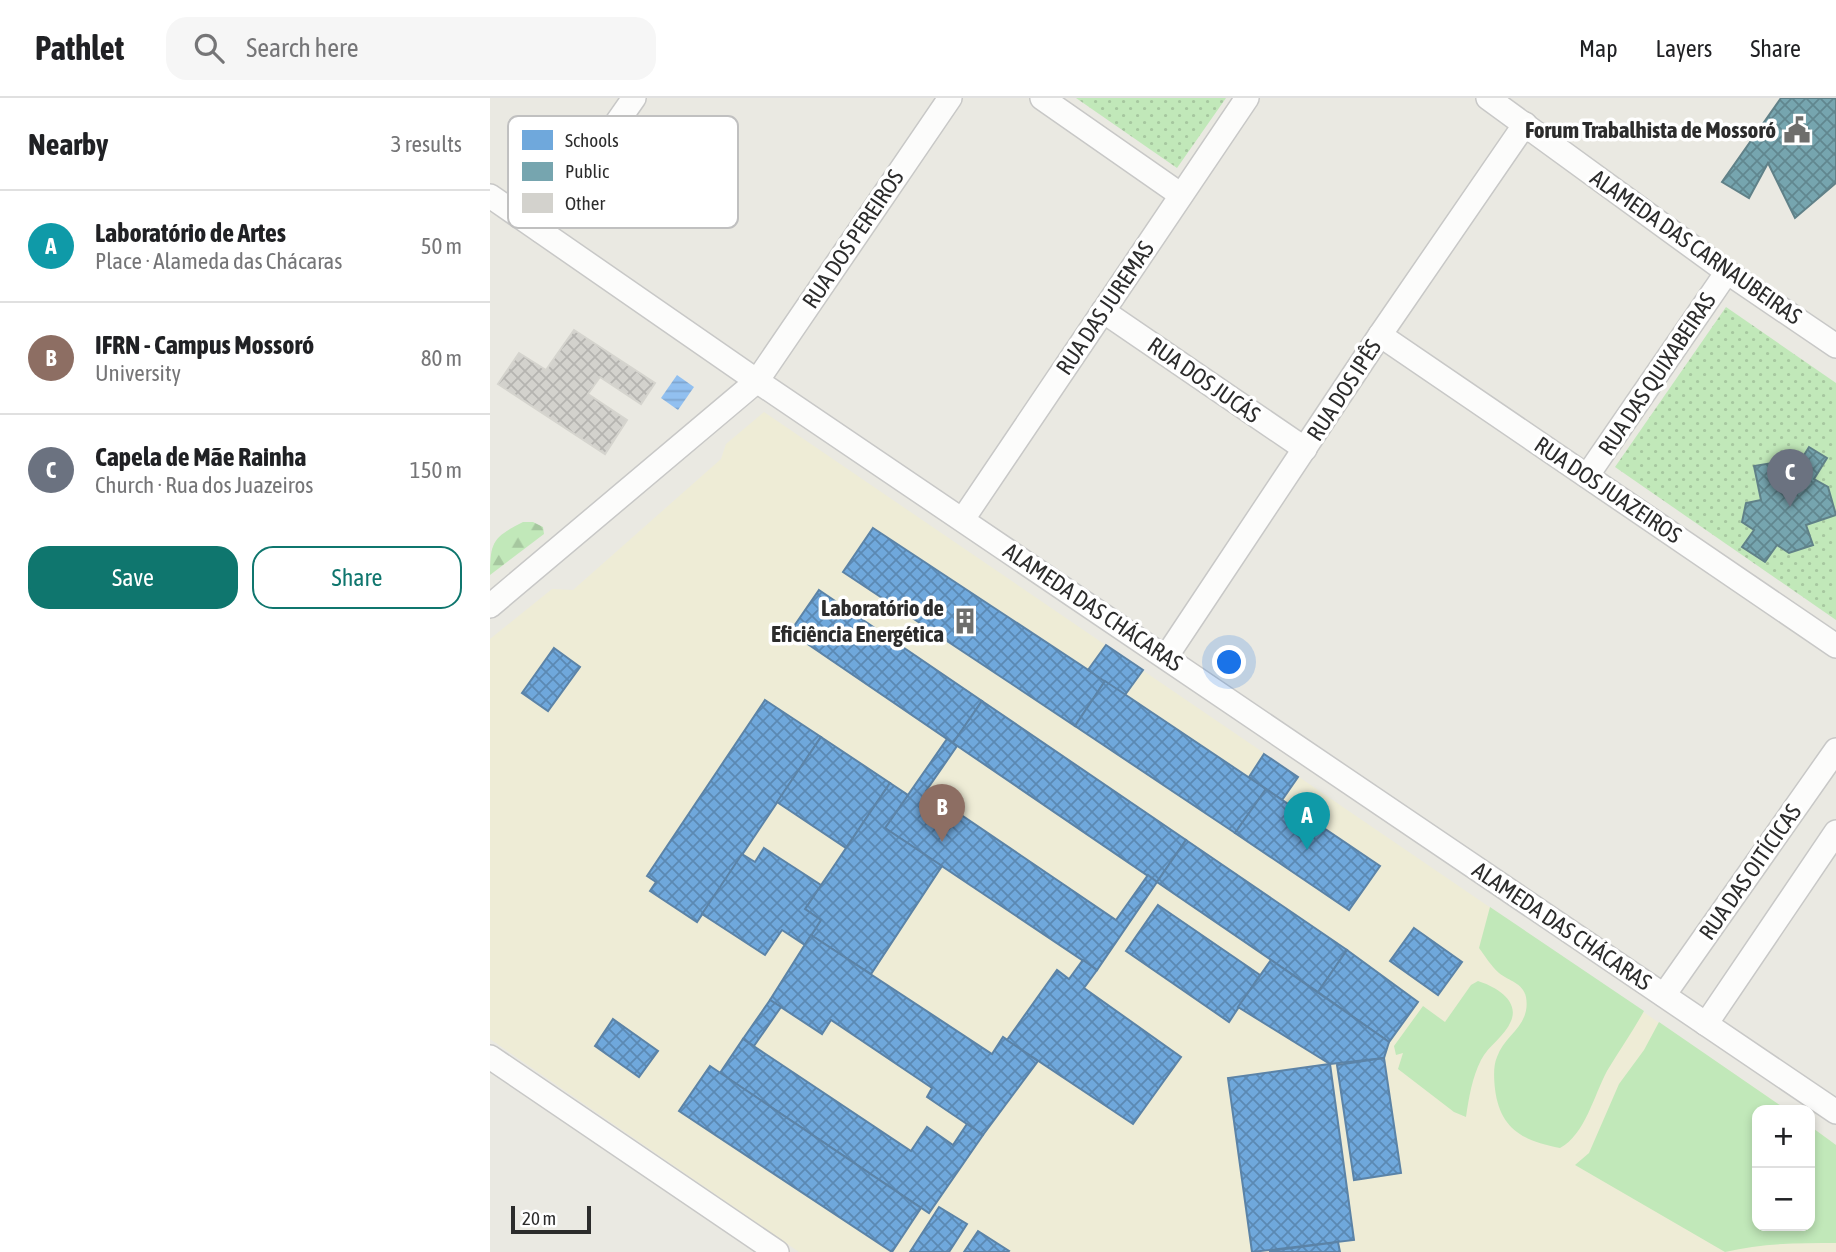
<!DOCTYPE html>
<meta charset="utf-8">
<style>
body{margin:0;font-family:"Asap Condensed",sans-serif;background:#f6f6f6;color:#202124}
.controls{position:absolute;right:21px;bottom:21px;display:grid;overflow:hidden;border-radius:14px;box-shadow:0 4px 10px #0003}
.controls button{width:63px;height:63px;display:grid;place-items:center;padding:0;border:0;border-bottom:2px solid #e0e0e0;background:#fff;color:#202124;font:35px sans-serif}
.scale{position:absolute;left:21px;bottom:18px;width:80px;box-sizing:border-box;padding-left:7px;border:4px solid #2c2c2c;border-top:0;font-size:19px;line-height:24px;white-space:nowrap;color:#2c2c2c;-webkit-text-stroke:5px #fff;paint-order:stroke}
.you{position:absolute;left:740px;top:565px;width:24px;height:24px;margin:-18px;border:5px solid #fff;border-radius:50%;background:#1a73e8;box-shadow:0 0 0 10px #1a73e833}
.badge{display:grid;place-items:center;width:46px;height:46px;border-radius:50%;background:#0f766e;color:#fff;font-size:23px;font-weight:700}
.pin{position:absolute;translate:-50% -58px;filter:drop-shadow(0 2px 4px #0008)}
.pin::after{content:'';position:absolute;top:37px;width:24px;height:21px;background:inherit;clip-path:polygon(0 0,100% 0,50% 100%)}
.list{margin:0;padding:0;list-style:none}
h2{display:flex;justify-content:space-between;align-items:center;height:91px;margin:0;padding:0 28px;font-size:30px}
h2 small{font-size:23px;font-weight:400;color:#757577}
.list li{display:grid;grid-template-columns:46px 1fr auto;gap:21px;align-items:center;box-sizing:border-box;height:112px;padding:0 28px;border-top:2px solid #e0e0e0}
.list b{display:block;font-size:26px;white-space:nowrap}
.list p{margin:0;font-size:23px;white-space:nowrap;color:#757577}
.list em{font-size:23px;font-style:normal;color:#757577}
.actions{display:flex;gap:14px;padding:21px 28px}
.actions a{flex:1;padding:16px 0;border:2px solid #0f766e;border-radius:21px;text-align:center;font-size:24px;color:#0f766e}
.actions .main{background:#0f766e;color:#fff}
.icon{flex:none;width:38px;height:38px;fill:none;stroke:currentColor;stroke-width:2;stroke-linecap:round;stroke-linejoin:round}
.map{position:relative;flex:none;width:1346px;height:1154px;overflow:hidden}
header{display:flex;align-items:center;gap:42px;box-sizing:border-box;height:98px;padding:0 35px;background:#fff;border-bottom:2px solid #e0e0e0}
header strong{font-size:33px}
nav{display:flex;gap:38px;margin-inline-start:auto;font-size:24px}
.search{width:490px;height:63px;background:#f6f6f6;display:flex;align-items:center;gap:18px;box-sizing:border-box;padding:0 24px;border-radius:21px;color:#757577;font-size:26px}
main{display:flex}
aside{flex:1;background:#fff}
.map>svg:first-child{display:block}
</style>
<header>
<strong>Pathlet</strong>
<div class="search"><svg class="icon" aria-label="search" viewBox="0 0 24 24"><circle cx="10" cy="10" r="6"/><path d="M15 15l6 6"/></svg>Search here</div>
<nav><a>Map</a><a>Layers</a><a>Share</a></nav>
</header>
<main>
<aside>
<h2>Nearby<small>3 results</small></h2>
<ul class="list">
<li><span class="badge" style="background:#0f9aa8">A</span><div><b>Laboratório de Artes</b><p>Place · Alameda das Chácaras</p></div><em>50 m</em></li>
<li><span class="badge" style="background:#8d6e63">B</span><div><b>IFRN - Campus Mossoró</b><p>University</p></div><em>80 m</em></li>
<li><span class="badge" style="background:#6b7280">C</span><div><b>Capela de Mãe Rainha</b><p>Church · Rua dos Juazeiros</p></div><em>150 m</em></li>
</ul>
<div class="actions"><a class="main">Save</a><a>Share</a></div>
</aside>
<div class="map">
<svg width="1346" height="1154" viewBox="0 0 1346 1154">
<defs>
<pattern id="forest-firs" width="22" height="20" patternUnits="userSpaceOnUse" patternTransform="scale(1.75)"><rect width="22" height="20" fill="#c1e8b9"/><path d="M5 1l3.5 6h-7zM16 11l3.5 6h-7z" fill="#a6c79f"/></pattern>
<pattern id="park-dots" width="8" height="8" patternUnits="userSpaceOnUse" patternTransform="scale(1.75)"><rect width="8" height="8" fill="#c1e8b9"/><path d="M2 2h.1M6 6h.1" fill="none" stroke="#a6c79f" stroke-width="1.8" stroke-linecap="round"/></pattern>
<pattern id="water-rules" width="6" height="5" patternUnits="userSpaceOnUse" patternTransform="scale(1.75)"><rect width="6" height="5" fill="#92c0f0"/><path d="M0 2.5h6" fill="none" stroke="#7ea5ce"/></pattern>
<pattern id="schools-cross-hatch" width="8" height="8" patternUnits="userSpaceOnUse" patternTransform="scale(1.75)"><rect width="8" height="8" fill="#6fa8dc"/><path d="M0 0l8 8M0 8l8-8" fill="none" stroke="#5b89b3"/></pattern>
<pattern id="public-cross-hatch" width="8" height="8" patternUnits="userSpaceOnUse" patternTransform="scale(1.75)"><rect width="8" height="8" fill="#76a5af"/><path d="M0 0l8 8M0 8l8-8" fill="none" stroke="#61878f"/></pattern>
<pattern id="building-cross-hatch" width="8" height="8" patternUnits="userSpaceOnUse" patternTransform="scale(1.75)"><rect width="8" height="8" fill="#d3d2cd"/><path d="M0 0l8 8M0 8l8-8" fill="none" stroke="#b5b4b0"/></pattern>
</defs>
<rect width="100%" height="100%" fill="#eae9e2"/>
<polygon fill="#eeecd6" points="274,314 1297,1012 1267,1012 1267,1128 1320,1128 1320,1028 1346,1047 1346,1154 309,1154 0,941 0,541 62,491 83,492 231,361 236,346"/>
<g fill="#c1e8b9">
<path d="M1000,809L1154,913C1143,933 1129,953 1117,973C1104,997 1095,1037 1070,1050C1033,1043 1010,1031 1005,991C1004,981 1003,968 1007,959C1015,936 1041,928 1036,899C1033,885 1019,883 1009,875C1001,868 995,858 989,850Z"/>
<path d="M988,883C1004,888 1030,902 1021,923C1015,938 998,948 991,962C982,980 979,999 976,1019L964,1014L908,971L913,955L906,957L904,948L933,908L955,924L981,887Z"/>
<path d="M1169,924L1297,1012H1267V1128H1320V1028L1346,1047V1145C1309,1145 1271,1145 1235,1154L1085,1067L1099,1055L1129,986L1154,952Z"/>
</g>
<path fill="url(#forest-firs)" d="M33,424H43L53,429L54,436L0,477C0,444 3,439 33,424Z"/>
<g fill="url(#park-dots)">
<polygon points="586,0 736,0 687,70"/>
<polygon points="1236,209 1346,285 1346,522 1125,369"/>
</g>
<polygon fill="url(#water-rules)" points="187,277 204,289 188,312 171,300"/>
<g fill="url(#schools-cross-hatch)" stroke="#5b83a7" stroke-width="2">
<polygon points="383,430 615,583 585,628 353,474"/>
<polygon points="329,492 492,603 463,645 300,534"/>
<polygon points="616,547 653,572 635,597 598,572"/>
<polygon points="64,550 90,569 58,613 32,595"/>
<polygon points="615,583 776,691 745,735 585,628"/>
<polygon points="275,602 331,639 207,824 160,793 166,784 157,778"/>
<polygon points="492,603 696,742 667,784 463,645"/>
<polygon points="331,639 400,685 356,750 287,704"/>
<polygon points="457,641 467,648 436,693 626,822 658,777 667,784 607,872 395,730"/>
<polygon points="774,656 808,679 792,702 759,679"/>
<polygon points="400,685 418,697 395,730 452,768 381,876 321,837 331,822 315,811"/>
<polygon points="776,691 890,768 859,812 745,735"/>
<polygon points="696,742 857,852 828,894 667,784"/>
<polygon points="274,750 331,787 315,811 331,822 315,847 292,832 275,857 212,816 252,756 265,764"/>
<polygon points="668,807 770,877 739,924 636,853"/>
<polygon points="924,830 972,864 948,897 900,863"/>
<polygon points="321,837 502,956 513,939 548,963 493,1037 437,999 442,990 341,922 332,936 280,902"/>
<polygon points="857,852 928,904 899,944 828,894"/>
<polygon points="593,862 607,872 594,890 691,959 643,1026 517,942 567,872 579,881"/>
<polygon points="781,862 899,944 894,960 840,966 748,909"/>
<polygon points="280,902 291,909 264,948 253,941"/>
<polygon points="123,921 168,953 149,979 105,948"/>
<polygon points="253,941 421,1053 437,1029 463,1047 477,1026 493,1037 439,1115 230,975"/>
<polygon points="894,960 911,1075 864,1082 847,967"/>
<polygon points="840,966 864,1142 762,1154 738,980"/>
<polygon points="220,968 431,1110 402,1154 189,1013"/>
<polygon points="449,1109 477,1126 459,1154 420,1154"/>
<polygon points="488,1133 519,1153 518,1154 474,1154"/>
<polygon points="848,1144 850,1154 780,1154 780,1153"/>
</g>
<g fill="url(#public-cross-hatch)" stroke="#608188" stroke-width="2">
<polygon points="1291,0 1346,0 1346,85 1305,120 1278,65 1259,100 1232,84"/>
<polygon points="1319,349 1337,360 1324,381 1338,389 1346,417 1316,427 1323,447 1299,455 1287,447 1275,464 1252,449 1264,432 1252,424 1256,405 1271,402 1264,368 1294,363 1306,370"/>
</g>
<polygon fill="url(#building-cross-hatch)" stroke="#d5d4ce" stroke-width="2" points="84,232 165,285 151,306 110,279 98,296 137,322 115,356 8,286 29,255 56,272"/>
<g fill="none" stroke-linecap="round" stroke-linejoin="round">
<g stroke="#c8c8c7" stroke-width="26">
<g id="street">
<polyline points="552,0 691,97"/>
<polyline points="998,0 1237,174 1346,248"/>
<polyline points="0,98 267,283 1346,1014"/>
<polyline points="51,133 144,0"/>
<polyline points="613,213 815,351"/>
<polyline points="890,237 1346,548"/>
<polyline points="1097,378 1237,174"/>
<polyline points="473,421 757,0"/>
<polyline points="0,508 267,283 460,0"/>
<polyline points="676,559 890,237 1035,26"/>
<polyline points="1174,897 1346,652"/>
<polyline points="1216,926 1346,734"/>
<polyline points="0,959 287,1154"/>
</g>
</g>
<use href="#street" stroke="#fcfcfb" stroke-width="23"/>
</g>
<defs>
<g id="civic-bare" transform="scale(2.1)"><path d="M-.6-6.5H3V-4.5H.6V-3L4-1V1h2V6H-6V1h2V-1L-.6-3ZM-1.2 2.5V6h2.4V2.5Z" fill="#6e6e6c" stroke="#fff" stroke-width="2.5" paint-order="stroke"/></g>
<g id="building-bare" transform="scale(2.1)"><path d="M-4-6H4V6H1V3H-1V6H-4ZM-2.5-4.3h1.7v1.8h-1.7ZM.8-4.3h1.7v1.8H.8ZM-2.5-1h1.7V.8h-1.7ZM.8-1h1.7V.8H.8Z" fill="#6e6e6c" stroke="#fff" stroke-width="2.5" paint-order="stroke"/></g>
</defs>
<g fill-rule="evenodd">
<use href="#civic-bare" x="1307" y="32"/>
<use href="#building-bare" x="475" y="523"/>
</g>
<g text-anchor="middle" stroke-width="7" stroke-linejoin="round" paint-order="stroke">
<g font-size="23" font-weight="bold" fill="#2c2c2c" stroke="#fff" text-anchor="end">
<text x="1286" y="40">Forum Trabalhista de Mossoró</text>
<text x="454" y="518">Laboratório de<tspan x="454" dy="26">Eficiência Energética</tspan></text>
</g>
<g font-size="23" fill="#2c2c2c" stroke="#fff">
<text transform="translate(363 141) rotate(-56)" y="8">RUA DOS PEREIROS</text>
<text transform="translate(1206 149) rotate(35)" y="8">ALAMEDA DAS CARNAUBEIRAS</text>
<text transform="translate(615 210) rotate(-56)" y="8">RUA DAS JUREMAS</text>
<text transform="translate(1167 276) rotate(-56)" y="8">RUA DAS QUIXABEIRAS</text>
<text transform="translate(714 282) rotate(35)" y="8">RUA DOS JUCÁS</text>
<text transform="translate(854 292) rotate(-57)" y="8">RUA DOS IPÊS</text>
<text transform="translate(1118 392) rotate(34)" y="8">RUA DOS JUAZEIROS</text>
<text transform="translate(603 509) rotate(34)" y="8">ALAMEDA DAS CHÁCARAS</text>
<text transform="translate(1260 774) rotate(-55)" y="8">RUA DAS OITÍCICAS</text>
<text transform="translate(1072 828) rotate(34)" y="8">ALAMEDA DAS CHÁCARAS</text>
</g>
</g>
<rect x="18" y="18" width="230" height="112" rx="10" fill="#fff" stroke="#c0c0c0" stroke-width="2"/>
<rect x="32" y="32" width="31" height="20" fill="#6fa8dc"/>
<rect x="32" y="64" width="31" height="19" fill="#76a5af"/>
<rect x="32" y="95" width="31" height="20" fill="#d3d2cd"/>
<g font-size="19" fill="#2c2c2c">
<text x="75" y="49">Schools</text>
<text x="75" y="80">Public</text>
<text x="75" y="112">Other</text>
</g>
</svg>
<div class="controls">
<button>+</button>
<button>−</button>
</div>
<div class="scale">20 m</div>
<div class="you"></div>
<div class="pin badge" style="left:817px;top:752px;background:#0f9aa8">A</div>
<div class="pin badge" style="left:452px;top:744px;background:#8d6e63">B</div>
<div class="pin badge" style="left:1300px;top:409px;background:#6b7280">C</div>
</div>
</main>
